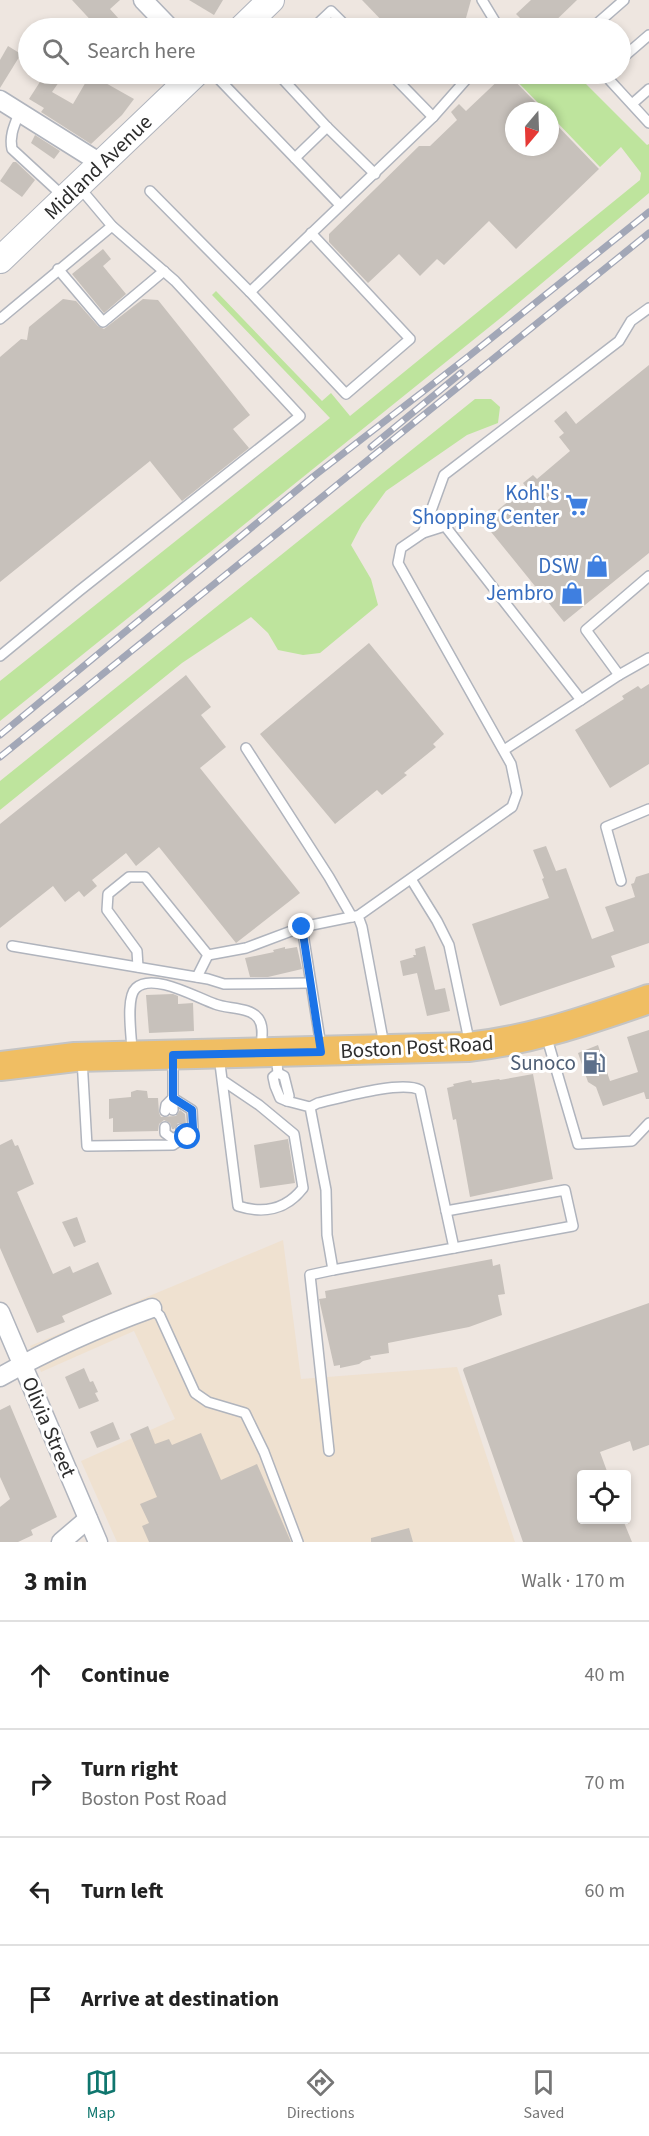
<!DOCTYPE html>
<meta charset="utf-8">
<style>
body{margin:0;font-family:"Source Sans 3",sans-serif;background:#f6f6f6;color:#222}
.controls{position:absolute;right:18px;bottom:18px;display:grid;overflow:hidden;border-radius:6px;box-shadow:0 3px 9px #0003}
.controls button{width:54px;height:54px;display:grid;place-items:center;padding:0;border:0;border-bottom:2px solid #e0e0e0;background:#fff;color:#222;font:30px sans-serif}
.compass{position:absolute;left:505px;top:102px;width:54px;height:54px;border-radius:50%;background:#fff;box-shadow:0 3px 9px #0003;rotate:199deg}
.stop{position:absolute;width:18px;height:18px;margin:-14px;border:4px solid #1a73e8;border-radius:50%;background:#fff}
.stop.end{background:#1a73e8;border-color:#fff;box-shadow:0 2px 6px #0008}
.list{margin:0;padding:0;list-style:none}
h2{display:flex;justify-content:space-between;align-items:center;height:78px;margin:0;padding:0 24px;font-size:26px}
h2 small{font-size:20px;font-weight:400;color:#767676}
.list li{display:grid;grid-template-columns:39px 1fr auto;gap:18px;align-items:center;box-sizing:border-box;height:108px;padding:0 24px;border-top:2px solid #e0e0e0}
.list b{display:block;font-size:22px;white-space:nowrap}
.list p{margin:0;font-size:20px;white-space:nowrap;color:#767676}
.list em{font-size:20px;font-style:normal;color:#767676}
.icon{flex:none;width:33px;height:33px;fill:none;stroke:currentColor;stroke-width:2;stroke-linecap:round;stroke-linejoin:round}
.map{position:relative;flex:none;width:649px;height:1542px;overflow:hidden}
.search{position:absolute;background:#fff;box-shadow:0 3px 9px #0003;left:18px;right:18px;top:18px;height:66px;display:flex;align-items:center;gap:15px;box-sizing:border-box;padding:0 21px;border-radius:33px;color:#767676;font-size:22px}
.sheet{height:510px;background:#fff}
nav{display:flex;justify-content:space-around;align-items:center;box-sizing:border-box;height:84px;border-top:2px solid #e0e0e0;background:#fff;font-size:16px;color:#767676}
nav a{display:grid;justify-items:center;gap:3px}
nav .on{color:#0f766e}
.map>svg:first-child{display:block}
</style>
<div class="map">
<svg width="649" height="1542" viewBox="0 0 649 1542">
<rect width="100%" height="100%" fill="#eee6e0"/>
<polygon fill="#efe1d0" points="283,1240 301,1379 457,1367 515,1542 117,1542 81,1461 175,1419 134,1331 41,1372 30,1346"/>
<g fill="#bee49d">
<polygon points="510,74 576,74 647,145 649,144 649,193 503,316 0,721 0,681 330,418 212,295 216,291 322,401 331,393 350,416 640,180 641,173 621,147 600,167 550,115 550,111 546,111"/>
<polygon points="475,399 491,399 500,407 498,423 467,435 386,491 362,524 351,545 371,579 378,605 320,653 303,655 278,650 268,633 251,617 182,663 0,810 0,781"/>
</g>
<g fill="#c7c1bb">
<polygon points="72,0 120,0 110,9 127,28 98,28"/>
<polygon points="189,0 223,0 214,15"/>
<polygon points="362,0 471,0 466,18 455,28 389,28"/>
<polygon points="531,0 577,0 548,28 530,28 516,14"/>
<polygon points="8,46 21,54 0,88 0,60"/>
<polygon points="45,74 59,82 52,92 73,104 87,80 92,82 95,77 134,99 122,115 91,144 41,112 44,108 29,99"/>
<polygon points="505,74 508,74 544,111 514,111 514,147 550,147 550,118 599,169 516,249 489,221 444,265 437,259 420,276 399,254 368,283 329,242 329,234 419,146 430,146 457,120 451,112 459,104 466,111"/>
<polygon points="35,135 60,151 54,159 31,143"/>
<polygon points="13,162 16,162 35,180 22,197 0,181"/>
<polygon points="103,249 111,259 103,266 126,294 104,313 72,274"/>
<polygon points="63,299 76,301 98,326 104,329 143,299 158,300 250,415 233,429 249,448 182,501 150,461 0,582 0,357 21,339 27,340 29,327"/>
<polygon points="649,365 649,553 564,622 483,522 526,487 523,483 533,475 537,479 570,451 559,437 564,433 554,421 566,411 576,424"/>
<polygon points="369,643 444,734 433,744 436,747 404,773 407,775 382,795 377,790 335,824 260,734"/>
<polygon points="186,675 211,707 201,715 226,747 200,768 300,893 236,943 159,847 136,866 126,853 92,880 97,886 84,897 79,891 65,902 53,886 0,928 0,824"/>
<polygon points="649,684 649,764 610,788 575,730 624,699 622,696 638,686 641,689"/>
<polygon points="546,846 556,871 566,868 592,939 614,931 605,907 635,897 631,884 634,883 636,877 649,873 649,943 611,956 615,967 500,1006 472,924 549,898 542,879 544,878 533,850"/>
<polygon points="425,946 435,990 445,988 450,1011 427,1016 417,973 403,976 400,961 414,957 413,955 416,955 415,949"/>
<polygon points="285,947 285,949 297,947 302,969 268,977 250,977 245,958 274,952 273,950"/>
<polygon points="173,994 178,996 178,1004 193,1003 194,1031 149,1033 146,995"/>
<polygon points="649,1030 649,1099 646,1099 644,1092 603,1106 596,1087 588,1082 578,1053 598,1045 610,1081 638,1072 627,1037"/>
<polygon points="533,1074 553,1179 470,1197 456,1119 453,1120 447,1088 454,1086 453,1084 471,1080 472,1083 499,1079 500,1080"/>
<polygon points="137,1090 147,1091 148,1098 158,1098 159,1113 161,1117 176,1116 180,1110 185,1114 186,1124 178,1123 174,1129 172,1129 170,1123 164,1120 159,1124 158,1131 113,1132 113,1118 109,1119 109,1099 131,1097 131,1092"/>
<polygon points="12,1139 15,1146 18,1145 34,1184 17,1192 53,1274 70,1266 73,1273 98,1262 112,1294 62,1316 65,1322 37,1333 0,1248 0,1145"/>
<polygon points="288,1139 295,1183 260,1188 254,1145"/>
<polygon points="77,1217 86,1242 74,1247 62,1222"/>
<polygon points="492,1259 493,1266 500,1264 505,1294 498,1295 502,1315 469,1327 388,1343 389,1353 370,1356 371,1359 363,1361 359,1364 340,1368 340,1365 334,1366 319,1299 326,1298 325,1291"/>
<polygon points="649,1303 649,1445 633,1451 630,1441 600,1452 608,1474 582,1474 582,1520 623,1520 632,1542 523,1542 463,1370 464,1368"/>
<polygon points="84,1368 90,1382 93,1381 98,1392 95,1393 99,1401 79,1409 65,1377"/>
<polygon points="10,1405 57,1517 31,1530 33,1535 18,1542 0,1542 0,1507 10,1499 0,1477 0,1410"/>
<polygon points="113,1422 120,1439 97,1448 90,1432"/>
<polygon points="148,1426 155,1444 169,1439 172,1445 201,1433 221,1480 257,1464 291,1542 149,1542 142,1526 149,1523 140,1504 157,1497 130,1434"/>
<polygon points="409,1528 413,1542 371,1542 371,1538"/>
</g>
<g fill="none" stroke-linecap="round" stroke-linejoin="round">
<g stroke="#b0b4bd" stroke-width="12">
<g id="lane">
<polyline points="482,0 499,28"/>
<polyline points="313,28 331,11 348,28"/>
<polyline points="592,28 624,0"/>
<polyline points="620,60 649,35"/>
<polyline points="214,74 340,205"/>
<polyline points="278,74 327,127 375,174"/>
<polyline points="391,74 433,117"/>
<polyline points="604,74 649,123"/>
<polyline points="632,104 649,89"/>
<path d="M20,111C15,124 9,135 12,149L63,196"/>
<polyline points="295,158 327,127"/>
<polyline points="150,191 250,292 346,394 410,339 311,233"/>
<polyline points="58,269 103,322 164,271"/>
<polyline points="250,292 433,117 471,74"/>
<polyline points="0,319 112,226"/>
<polyline points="423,533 444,475 619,341 631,321 649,308"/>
<polyline points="649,576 586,630 619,675 649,658"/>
<polyline points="0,656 79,591 300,416 175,281 112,226 80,188"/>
<polyline points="246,748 329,877 352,917"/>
<polyline points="504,750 581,700"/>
<polyline points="411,879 437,921 449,945 470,1045"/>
<polyline points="621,881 606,827 649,809"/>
<polyline points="302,927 321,1046"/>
<polyline points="12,946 208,979 224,984 310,983"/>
<polyline points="208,955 246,948 302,927 356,916"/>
<polyline points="138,967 137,951 107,910 108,894 129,877 145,877 208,955"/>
<polyline points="197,977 208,955"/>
<polyline points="546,1035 578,1144 632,1141 649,1123"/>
<polyline points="384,1045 362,927 358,916 512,807 517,793 511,764 398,563 401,548 423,533 445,526 581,700 619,675"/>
<path d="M132,1052C132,1038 125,998 136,988C153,972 197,998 215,1004C227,1009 250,1007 258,1018C265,1027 261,1041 261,1050"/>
<polyline points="276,1055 278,1073 273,1077 275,1086 280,1098 287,1101 289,1096 284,1076 278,1073"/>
<path d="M219,1056L238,1206C263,1214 286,1210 303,1188L294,1134L259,1105L222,1080"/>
<polyline points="82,1059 87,1146 173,1145 191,1133 193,1128 192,1110 173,1098"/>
<path d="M287,1101L310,1107L318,1103C340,1098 401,1080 420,1090L454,1248L333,1270L327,1235L326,1190L310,1107"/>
<polyline points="173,1110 173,1059"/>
<polyline points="165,1111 166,1105 173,1098"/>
<polyline points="165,1127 165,1133 173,1139 181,1134 181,1129"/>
<polyline points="446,1211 565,1190 573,1226 454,1248"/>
<polyline points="152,1308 160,1316 195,1393 208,1402 245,1413 264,1452 298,1542"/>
<polyline points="329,1451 310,1275 333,1270"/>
</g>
</g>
<g stroke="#b0b4bd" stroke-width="21">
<g id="street">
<polyline points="143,0 170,28"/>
<polyline points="0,100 102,164"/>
<polyline points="0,1312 98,1542"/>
<path d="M0,1377C46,1351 102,1326 152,1308"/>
<polyline points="61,1542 88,1519"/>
</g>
</g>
<g stroke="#b0b4bd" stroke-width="28">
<g id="secondary">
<polyline points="242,28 271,0"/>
<polyline points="0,260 195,74"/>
</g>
</g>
<g stroke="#c4c4c4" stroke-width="32">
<path id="primary" d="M0,1066L75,1057L468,1047C532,1040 588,1020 649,999"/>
</g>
<use href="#lane" stroke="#fff" stroke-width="9"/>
<use href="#street" stroke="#fff" stroke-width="18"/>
<use href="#secondary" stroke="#fff" stroke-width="26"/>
<use href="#primary" stroke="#f0be63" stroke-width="28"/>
<g stroke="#a2a7b7" stroke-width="7">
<g id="rail">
<polyline points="371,447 461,373"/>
<polyline points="0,735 314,476 469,356 649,212"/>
<polyline points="0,757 649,233"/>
</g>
</g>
<use href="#rail" stroke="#fff" stroke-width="4.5" stroke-dasharray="14" stroke-linecap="butt"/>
</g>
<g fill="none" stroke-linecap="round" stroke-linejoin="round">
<polyline stroke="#1a73e8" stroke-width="8" points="188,1137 193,1128 192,1110 173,1098 173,1055 321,1052 302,927"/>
</g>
<defs>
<g id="supermarket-bare" transform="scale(1.8)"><path d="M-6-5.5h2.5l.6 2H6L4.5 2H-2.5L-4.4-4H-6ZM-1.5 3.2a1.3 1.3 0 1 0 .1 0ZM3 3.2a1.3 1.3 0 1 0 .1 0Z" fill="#3f7fe0" stroke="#fff" stroke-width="2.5" paint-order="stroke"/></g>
<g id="shop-bare" transform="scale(1.8)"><path d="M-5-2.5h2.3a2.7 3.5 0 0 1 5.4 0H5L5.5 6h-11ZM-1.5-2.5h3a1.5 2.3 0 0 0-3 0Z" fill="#3f7fe0" stroke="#fff" stroke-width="2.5" paint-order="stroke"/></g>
<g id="fuel-bare" transform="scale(1.8)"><path d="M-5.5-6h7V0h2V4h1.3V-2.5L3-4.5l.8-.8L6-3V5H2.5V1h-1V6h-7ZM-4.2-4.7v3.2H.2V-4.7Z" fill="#5c6f8a" stroke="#fff" stroke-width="2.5" paint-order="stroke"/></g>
</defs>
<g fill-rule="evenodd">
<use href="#supermarket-bare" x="577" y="505"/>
<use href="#shop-bare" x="597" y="566"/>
<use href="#shop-bare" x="572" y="593"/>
<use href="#fuel-bare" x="594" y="1063"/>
</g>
<g text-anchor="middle" stroke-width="6" stroke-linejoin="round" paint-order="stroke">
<g font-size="21" fill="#2d2d2d" stroke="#fff">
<text transform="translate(98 167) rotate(-44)" y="7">Midland Avenue</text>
<text transform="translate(417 1047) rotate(-3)" y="7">Boston Post Road</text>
<text transform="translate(49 1427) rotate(67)" y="7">Olivia Street</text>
</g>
<g font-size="21" fill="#366cbe" stroke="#fff" text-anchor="end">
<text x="559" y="500">Kohl's<tspan x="559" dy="24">Shopping Center</tspan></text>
<text x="579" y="573">DSW</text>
<text x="554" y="600">Jembro</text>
</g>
<g font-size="21" fill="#4e5e75" stroke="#fff" text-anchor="end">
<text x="576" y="1070">Sunoco</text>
</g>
</g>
</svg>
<div class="controls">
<button><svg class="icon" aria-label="locate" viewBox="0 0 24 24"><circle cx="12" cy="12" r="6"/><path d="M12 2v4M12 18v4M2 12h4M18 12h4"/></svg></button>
</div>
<svg class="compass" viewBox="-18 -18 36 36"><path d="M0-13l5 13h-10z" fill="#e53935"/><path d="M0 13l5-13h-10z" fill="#767676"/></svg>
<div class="stop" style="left:188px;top:1137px"></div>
<div class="stop end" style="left:302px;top:927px"></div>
<div class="search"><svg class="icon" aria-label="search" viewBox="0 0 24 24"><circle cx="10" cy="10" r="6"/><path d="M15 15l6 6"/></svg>Search here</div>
</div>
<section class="sheet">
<h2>3 min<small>Walk · 170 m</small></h2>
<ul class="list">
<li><svg class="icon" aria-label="ahead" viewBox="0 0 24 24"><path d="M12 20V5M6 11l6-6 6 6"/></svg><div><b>Continue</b></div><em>40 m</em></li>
<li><svg class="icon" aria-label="right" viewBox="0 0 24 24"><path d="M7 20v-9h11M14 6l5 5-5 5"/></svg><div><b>Turn right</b><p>Boston Post Road</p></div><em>70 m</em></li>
<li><svg class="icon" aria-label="left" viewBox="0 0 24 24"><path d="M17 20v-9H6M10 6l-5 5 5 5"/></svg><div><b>Turn left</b></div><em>60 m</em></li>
<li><svg class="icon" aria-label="arrive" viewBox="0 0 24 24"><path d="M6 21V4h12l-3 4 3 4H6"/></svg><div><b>Arrive at destination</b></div></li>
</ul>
</section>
<nav>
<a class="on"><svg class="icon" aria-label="map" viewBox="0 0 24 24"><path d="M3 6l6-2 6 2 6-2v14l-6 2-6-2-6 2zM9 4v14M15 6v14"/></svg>Map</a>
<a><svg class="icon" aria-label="directions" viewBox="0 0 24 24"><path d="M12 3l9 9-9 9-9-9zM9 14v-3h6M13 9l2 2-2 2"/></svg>Directions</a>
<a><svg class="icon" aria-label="saved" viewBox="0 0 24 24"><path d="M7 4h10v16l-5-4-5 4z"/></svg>Saved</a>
</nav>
